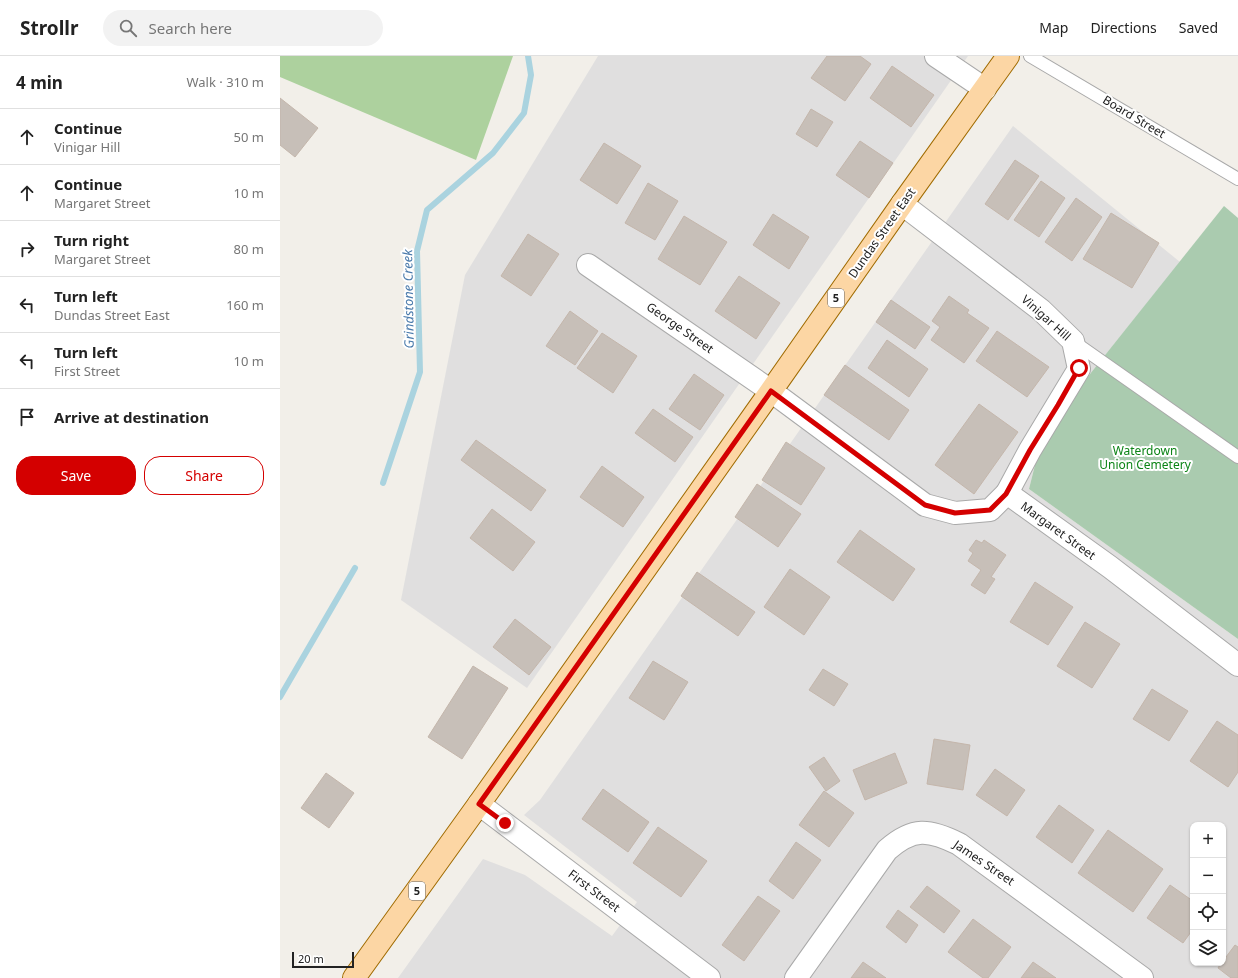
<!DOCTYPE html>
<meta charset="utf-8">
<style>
body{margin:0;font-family:"Noto Sans",sans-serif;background:#f2f2f2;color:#222}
.controls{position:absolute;right:12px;bottom:12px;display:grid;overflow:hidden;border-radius:8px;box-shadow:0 1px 3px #0004}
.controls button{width:36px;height:36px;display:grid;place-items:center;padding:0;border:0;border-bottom:1px solid #e0e0e0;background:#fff;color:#222;font:20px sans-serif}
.scale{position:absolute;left:12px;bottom:10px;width:62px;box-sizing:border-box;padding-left:4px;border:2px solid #222;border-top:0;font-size:11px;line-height:14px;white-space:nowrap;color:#222;-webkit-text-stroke:3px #fff;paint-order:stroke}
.stop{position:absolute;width:12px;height:12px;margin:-9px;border:3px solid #d40000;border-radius:50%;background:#fff}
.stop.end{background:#d40000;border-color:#fff;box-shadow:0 1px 4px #0008}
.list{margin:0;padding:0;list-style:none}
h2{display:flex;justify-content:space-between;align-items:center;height:52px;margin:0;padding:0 16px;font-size:17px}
h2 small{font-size:13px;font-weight:400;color:#767676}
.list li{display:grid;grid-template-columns:26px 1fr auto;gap:12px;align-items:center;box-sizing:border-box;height:56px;padding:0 16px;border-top:1px solid #e0e0e0}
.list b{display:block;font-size:15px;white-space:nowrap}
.list p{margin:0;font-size:13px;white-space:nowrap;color:#767676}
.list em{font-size:13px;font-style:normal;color:#767676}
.actions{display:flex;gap:8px;padding:12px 16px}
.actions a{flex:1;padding:9px 0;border:1px solid #d40000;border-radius:16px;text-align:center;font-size:14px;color:#d40000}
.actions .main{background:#d40000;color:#fff}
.icon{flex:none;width:22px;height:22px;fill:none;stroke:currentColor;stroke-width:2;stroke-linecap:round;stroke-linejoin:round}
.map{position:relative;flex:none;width:958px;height:922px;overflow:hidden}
header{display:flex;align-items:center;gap:24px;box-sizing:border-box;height:56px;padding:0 20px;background:#fff;border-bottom:1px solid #e0e0e0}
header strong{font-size:19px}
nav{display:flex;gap:22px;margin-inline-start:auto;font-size:14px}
.search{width:280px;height:36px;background:#f2f2f2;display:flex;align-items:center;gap:10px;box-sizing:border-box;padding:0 14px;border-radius:22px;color:#767676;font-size:15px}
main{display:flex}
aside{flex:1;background:#fff}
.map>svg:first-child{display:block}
</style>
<header>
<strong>Strollr</strong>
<div class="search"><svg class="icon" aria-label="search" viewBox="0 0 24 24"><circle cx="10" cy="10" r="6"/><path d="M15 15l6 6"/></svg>Search here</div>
<nav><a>Map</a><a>Directions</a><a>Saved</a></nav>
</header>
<main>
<aside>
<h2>4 min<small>Walk · 310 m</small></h2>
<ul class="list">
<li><svg class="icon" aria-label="ahead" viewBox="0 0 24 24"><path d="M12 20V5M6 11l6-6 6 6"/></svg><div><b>Continue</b><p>Vinigar Hill</p></div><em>50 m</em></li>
<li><svg class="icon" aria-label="ahead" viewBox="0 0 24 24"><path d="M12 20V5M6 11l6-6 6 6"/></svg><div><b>Continue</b><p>Margaret Street</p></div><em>10 m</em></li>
<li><svg class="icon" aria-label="right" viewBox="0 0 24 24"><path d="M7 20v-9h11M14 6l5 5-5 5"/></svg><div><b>Turn right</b><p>Margaret Street</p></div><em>80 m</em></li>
<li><svg class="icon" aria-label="left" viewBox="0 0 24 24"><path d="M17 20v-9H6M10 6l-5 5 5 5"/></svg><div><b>Turn left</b><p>Dundas Street East</p></div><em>160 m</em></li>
<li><svg class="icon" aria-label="left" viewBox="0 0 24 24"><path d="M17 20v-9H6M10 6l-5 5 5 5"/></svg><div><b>Turn left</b><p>First Street</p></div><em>10 m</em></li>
<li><svg class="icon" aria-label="arrive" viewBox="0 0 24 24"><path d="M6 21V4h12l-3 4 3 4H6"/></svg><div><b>Arrive at destination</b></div></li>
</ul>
<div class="actions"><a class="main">Save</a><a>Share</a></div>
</aside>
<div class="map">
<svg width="958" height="922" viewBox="0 0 958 922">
<rect width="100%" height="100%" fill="#f2efe9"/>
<g fill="#e0dfdf" fill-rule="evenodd">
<polygon points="318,0 688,0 247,632 121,544 185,219"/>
<path d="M733,70L900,206L810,318L760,389L749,433L958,583V922H118L203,803L245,819L332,880L357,846L244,759L260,744ZM913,769H943V907H913Z"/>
</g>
<polygon fill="#add19e" points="0,0 233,0 196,104 0,21"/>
<polygon fill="#aacbaf" points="944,150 958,162 958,583 749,433 760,389 810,318"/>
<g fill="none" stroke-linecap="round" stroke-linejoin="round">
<g stroke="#aad3df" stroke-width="6">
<polyline points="103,427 140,316 137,195 147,154 213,97 244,57 251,19 248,0"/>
<polyline points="0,641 75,512"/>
</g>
</g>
<g fill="#c7bfb8" stroke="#c4b6ab">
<polygon points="547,0 580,0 591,8 565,45 531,22"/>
<polygon points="612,10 654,39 631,71 590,42"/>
<polygon points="0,42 38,72 15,101 0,89"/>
<polygon points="531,53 553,66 537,91 516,78"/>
<polygon points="580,85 613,107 589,142 556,119"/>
<polygon points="324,87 361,110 337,148 300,124"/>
<polygon points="735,104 759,120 728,164 705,148"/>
<polygon points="761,125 785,142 759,181 734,164"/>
<polygon points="368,127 398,145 375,184 345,167"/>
<polygon points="796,142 822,161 792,205 765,186"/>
<polygon points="831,157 879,187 852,232 803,203"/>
<polygon points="493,158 529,181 509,213 473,189"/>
<polygon points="404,160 447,186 420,229 378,203"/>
<polygon points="248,178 279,198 251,240 221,220"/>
<polygon points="459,220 500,247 476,283 435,255"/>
<polygon points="669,240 689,254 687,257 709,272 684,307 651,284 660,271 652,265"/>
<polygon points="611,244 650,271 635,293 596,266"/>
<polygon points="290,255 318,275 295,309 266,290"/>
<polygon points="717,275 769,311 747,341 696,305"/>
<polygon points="322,277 357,300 333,337 297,312"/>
<polygon points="607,284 648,313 629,341 588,312"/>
<polygon points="565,309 629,354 609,384 544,339"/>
<polygon points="414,318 444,339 420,374 389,353"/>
<polygon points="699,348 738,376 694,438 655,409"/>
<polygon points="373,353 413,381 395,406 355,377"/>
<polygon points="196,384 266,434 251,455 181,404"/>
<polygon points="506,386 545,412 521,449 482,424"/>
<polygon points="322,410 364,441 343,471 300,441"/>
<polygon points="477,428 521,458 498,491 455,461"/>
<polygon points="212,453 255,486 233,515 190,482"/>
<polygon points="580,474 635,513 613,545 557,506"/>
<polygon points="696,484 702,487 704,484 726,499 711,521 715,523 705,538 691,529 701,514 688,505 693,497 689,494"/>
<polygon points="510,513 550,541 524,579 484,551"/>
<polygon points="417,516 475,556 458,580 401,540"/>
<polygon points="755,526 793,551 768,589 730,566"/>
<polygon points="235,563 271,591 249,619 213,591"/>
<polygon points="805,566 840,588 812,632 777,610"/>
<polygon points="373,605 408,626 384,664 349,642"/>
<polygon points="193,610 228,632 182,703 148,681"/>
<polygon points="543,613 568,628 554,650 529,634"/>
<polygon points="872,633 908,655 889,685 853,663"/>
<polygon points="937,665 958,679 958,716 948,731 910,705"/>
<polygon points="654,683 690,689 683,734 647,728"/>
<polygon points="615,697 627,727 585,744 573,714"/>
<polygon points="544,701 560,725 546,735 529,711"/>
<polygon points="715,713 745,734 727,760 696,739"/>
<polygon points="46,717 74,737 49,772 21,752"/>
<polygon points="323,733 369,766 348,796 302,763"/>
<polygon points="544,735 574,757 549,791 519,769"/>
<polygon points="779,749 814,774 792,807 756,781"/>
<polygon points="378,771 427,805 401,841 353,807"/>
<polygon points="828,774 883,813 853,856 798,817"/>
<polygon points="516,786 541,804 513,843 489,825"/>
<polygon points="890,829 913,845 913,873 903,887 867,862"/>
<polygon points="647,830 680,855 664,877 630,851"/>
<polygon points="478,840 500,855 464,905 442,889"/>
<polygon points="618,854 638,869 626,887 606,871"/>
<polygon points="693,863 731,891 708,922 703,922 668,896"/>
<polygon points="955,889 958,891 958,922 951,922 938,912 941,907 943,907 943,905"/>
<polygon points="583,906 606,922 571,922"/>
<polygon points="753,906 776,922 741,922"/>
</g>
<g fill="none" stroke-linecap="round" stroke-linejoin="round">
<g stroke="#a9a9a9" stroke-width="14">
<g id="service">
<polyline points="750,0 958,123"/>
<polyline points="794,286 958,401"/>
</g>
</g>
<g stroke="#a9a9a9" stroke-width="24">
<g id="minor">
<polyline points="656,0 705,33"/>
<polyline points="622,148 761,254 793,285 799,313 750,394 727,437"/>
<polyline points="308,209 491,335 645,449 675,457 710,454 727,437 830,511 958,609"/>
<polyline points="199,748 429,922"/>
<path d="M516,922L607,794C633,771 649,773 679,788L862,922"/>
</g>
</g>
<g stroke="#a06b00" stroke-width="24">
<polyline id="primary" points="74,922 199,748 491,335 622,148 728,0"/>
</g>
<use href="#service" stroke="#fff" stroke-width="12"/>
<use href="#minor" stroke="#fff" stroke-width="22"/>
<use href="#primary" stroke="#fcd6a4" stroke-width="22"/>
</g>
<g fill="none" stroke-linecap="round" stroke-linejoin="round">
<polyline stroke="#d40000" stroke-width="5" points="225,767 199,748 491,335 645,449 675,457 710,454 726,438 750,394 778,349 799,312"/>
</g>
<g text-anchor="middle" stroke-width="4" stroke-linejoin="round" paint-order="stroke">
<g fill="#fff" stroke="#646464" stroke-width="1">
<rect x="548" y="233" width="16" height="18" rx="3"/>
<rect x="129" y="826" width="16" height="18" rx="3"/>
</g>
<g font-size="11" font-weight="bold" fill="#222">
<text x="556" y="246">5</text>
<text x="137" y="839">5</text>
</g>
<g font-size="12" fill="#222" stroke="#fff">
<text transform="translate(854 61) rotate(31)" y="4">Board Street</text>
<text transform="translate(602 177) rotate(-55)" y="4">Dundas Street East</text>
<text transform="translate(766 262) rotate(42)" y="4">Vinigar Hill</text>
<text transform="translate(400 272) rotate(35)" y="4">George Street</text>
<text transform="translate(778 475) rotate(36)" y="4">Margaret Street</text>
<text transform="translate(704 807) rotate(34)" y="4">James Street</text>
<text transform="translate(314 835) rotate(37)" y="4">First Street</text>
</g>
<g font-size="12" fill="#0c8416" stroke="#fff">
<text x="865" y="399">Waterdown<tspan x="865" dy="14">Union Cemetery</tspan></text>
</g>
<g font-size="13" font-style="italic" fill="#4a7aab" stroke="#fff">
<text transform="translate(128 243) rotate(-91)" y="5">Grindstone Creek</text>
</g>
</g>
</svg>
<div class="controls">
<button>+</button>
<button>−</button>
<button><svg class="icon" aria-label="locate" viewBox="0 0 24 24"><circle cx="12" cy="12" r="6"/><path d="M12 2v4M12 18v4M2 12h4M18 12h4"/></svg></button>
<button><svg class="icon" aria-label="layers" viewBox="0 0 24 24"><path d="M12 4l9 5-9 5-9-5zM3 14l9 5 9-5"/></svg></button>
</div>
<div class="scale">20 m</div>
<div class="stop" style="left:799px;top:312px"></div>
<div class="stop end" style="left:225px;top:767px"></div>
</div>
</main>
